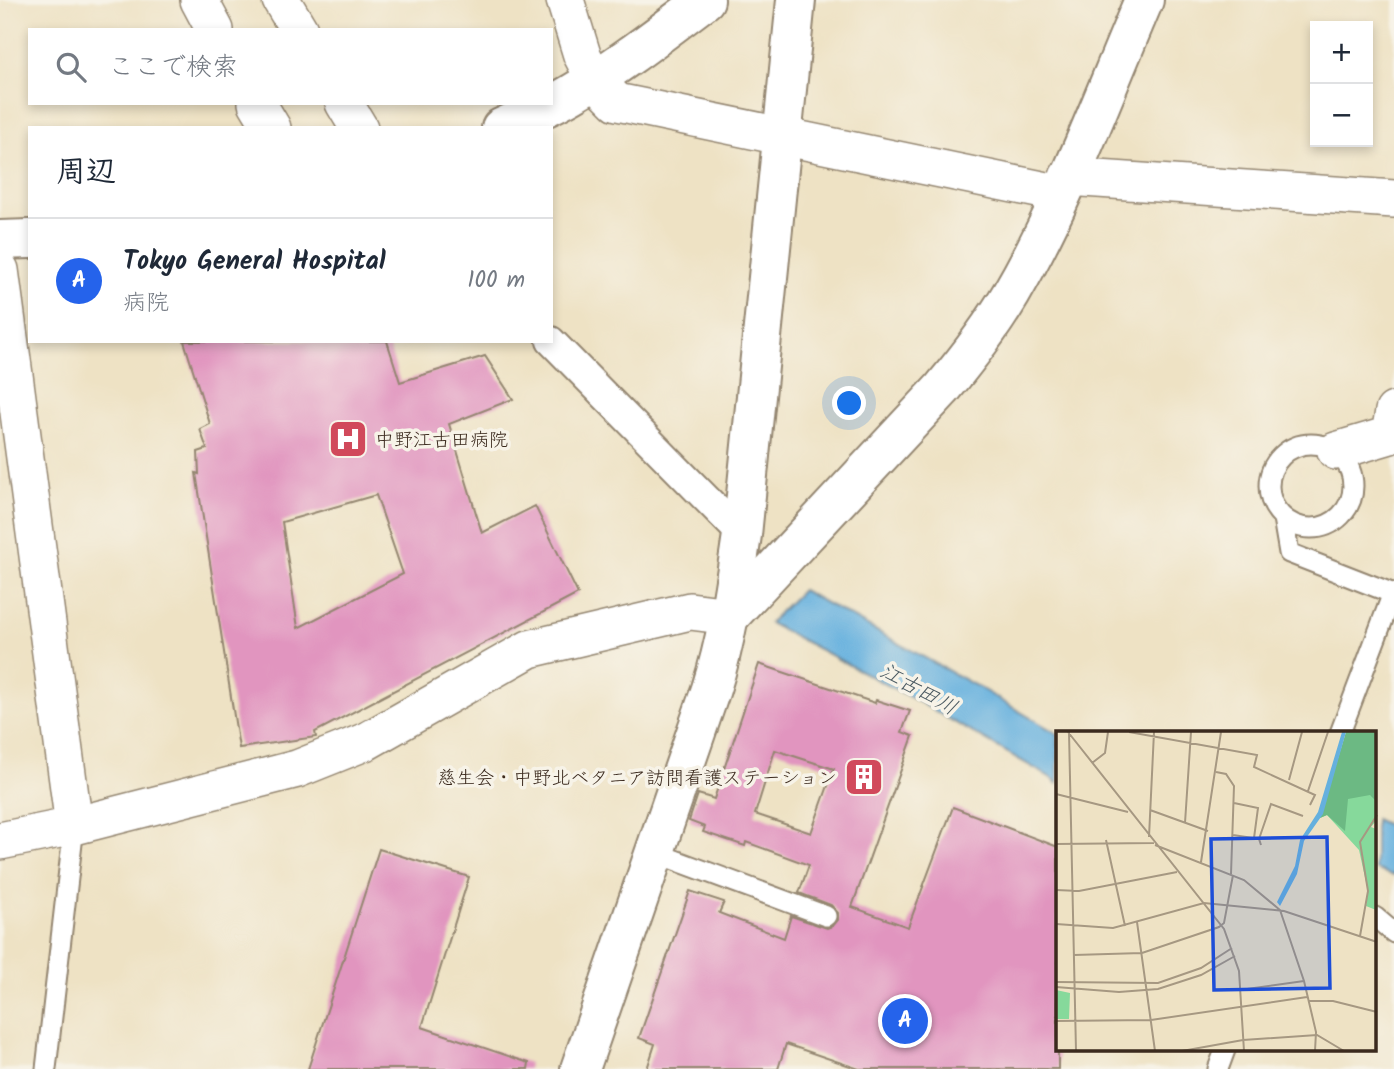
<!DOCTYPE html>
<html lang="ja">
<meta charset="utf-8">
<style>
body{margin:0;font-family:Kalam,"Klee One",sans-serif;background:#f2f2f3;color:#1f2937}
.controls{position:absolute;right:21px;top:21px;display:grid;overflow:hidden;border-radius:0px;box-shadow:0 4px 10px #0003}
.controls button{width:63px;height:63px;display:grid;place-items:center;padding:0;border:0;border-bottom:2px solid #e0e1e3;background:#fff;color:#1f2937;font:35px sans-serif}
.you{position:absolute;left:850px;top:404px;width:24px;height:24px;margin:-18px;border:5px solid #fff;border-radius:50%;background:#1a73e8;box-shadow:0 0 0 10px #1a73e833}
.badge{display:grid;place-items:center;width:46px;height:46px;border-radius:50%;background:#2563eb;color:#fff;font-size:23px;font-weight:700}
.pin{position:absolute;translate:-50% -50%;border:4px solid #fff;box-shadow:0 2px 7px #0006}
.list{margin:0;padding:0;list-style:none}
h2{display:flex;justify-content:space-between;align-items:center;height:91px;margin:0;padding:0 28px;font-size:30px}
h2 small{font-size:23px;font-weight:400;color:#747a83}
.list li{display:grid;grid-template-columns:46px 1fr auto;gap:21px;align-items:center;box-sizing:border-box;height:126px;padding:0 28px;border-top:2px solid #e0e1e3}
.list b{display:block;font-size:26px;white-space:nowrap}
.list p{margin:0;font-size:23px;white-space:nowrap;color:#747a83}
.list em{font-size:23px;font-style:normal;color:#747a83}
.icon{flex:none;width:38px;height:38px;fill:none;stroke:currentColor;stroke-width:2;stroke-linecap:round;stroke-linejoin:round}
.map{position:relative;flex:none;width:1394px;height:1069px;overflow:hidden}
.search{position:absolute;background:#fff;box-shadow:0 4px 10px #0003;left:28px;top:28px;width:525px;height:77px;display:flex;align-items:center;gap:18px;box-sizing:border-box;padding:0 24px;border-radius:0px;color:#747a83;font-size:26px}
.panel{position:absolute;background:#fff;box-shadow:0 4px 10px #0003;left:28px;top:126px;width:525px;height:217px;border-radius:0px}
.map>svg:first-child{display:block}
</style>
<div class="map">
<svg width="1394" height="1069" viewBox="0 0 1394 1069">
<rect width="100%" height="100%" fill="#f7f3e8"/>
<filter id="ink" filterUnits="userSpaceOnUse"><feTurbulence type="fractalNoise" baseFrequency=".0143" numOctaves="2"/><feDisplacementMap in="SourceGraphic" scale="14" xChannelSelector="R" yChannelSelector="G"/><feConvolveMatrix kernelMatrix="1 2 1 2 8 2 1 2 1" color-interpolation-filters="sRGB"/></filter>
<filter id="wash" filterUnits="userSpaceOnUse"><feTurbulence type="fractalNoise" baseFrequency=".00686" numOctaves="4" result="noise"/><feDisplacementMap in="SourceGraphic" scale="28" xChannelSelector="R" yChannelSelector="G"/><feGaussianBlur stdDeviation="1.57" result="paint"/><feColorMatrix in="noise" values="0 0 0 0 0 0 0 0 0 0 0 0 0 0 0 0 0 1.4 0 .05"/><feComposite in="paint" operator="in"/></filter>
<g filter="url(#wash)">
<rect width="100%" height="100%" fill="#eee2c4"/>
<g fill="#65b0de" stroke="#506d7e" stroke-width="2">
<polygon points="802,590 978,687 1058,734 1058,784 1055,782 1055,780 912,698 769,623"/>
<polygon points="1375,819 1394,828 1394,876 1375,869"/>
</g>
<g id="blocks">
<g fill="#e195bf" fill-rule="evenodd">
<path d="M184,341H387L400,382L485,356L513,399L449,424L482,533L535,506L578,594L315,732L316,737L239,748L196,473L199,474L198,452L207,449L200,429L210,424ZM376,495L403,574L298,628L282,522Z"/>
<path d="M759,664L875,703L876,700L910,711L902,732L913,736L852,907L908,927L953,807L1058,847V1069H859L786,1044L778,1069H647L655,1044L639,1038L690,891L724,902L719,913L784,938L791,916L827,928L833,926L838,920V913L831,905L799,893L809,865L746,842L745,846L703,832L705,827L689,821L698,794L714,799ZM775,750L834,769L811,833L755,814Z"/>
<polygon points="379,849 469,877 422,1027 529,1063 528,1069 308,1069"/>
</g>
</g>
</g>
<g filter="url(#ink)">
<use href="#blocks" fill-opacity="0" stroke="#948671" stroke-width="2"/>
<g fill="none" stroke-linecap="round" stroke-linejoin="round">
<g stroke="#948671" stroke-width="23">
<g id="service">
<circle cx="1311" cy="486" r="42"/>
<polyline points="1283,518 1289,553 1394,594"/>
<polyline points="1340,733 1393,593"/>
<polyline points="656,853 826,916"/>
<polyline points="1375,917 1394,933"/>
<polyline points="46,1069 74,826"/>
<polyline points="1218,1069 1225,1050"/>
</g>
</g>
<g stroke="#948671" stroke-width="32">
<polyline id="pedestrian" points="551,341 742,535"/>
</g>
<g stroke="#948671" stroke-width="40">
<g id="minor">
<polyline points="199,0 215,30"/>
<polyline points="281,0 299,30"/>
<polyline points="565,0 582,55 595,80 617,102 1062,194"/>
<polyline points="257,103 272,128"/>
<polyline points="344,103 359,128"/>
<polyline points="1068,177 1394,199"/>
<polyline points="0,270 74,826"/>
<polyline points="1336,451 1390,435 1394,411"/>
<polyline points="0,841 74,826 297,769 367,741 529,649 690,611 730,616"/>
</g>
</g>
<g stroke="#948671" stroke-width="42">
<g id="tertiary">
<path d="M501,128C524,117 549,107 571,94C618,67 661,33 705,0"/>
<polyline points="0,240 30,239"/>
<path d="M730,616L942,389C967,359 991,328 1011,294C1065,201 1102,98 1144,0"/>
<path d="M580,1069L711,689C727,639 734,588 742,535L796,0"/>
</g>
</g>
<use href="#service" stroke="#fff" stroke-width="19"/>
<use href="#pedestrian" stroke="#fff" stroke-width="28"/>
<use href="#minor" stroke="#fff" stroke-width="37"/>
<use href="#tertiary" stroke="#fff" stroke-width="38"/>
</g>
</g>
<defs>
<g id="hospital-square" transform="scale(2.0125)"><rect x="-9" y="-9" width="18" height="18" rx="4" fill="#d1495b" stroke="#f7f3e8"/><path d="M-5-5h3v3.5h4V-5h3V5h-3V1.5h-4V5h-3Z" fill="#fff"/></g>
<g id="building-square" transform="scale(2.0125)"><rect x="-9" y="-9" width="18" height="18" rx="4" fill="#d1495b" stroke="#f7f3e8"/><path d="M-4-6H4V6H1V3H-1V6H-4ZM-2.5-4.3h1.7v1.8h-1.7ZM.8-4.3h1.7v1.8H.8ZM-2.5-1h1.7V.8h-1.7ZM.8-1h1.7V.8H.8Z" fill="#fff"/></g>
</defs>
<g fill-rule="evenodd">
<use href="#hospital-square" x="348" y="439"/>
<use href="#building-square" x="864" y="777"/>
</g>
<g text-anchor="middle" stroke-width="7" stroke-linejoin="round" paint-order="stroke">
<g font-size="19" fill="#3b2a1e" stroke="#f7f3e8" text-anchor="start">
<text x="375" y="446">中野江古田病院</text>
<text x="837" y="784" text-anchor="end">慈生会・中野北ベタニア訪問看護ステーション</text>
</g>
<g font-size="21" font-style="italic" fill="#4a5961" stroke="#f7f3e8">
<text transform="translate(919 689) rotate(29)" y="7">江古田川</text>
</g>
</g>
<g transform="translate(1056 731)">
<rect width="320" height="320" fill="#eee2c4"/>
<path d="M320,1V90L315,96L320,98V179L310,175L312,160L303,119L271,84L264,87L271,61ZM0,259L14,262L13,288H0Z" fill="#86d99b"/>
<path d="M290,1H320V70L314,64L292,68L289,100L271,84L264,87Z" fill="#6cb983"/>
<path d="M286,1H290L267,83L248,110L241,143L224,175L221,171L239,135L244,109L262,81Z" fill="#65b0de"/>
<path fill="none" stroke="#a69882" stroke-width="2" d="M12,1L168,198L183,240L188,320M13,1L20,320M73,1L201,24L198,36L259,64L254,74M36,32L49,22L52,1M160,41L170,43L178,55L175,143M233,49L246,1M252,60L272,1M0,63L72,81M178,72L202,77L198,107M94,79L152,100M129,92L135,1M177,104L203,108L205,114M93,106L98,1M203,108L215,73L247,85M50,109L69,195M0,113L98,112M99,114L188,149L224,179L248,250L260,301L259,320M145,131L165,1M0,159L23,160L121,141M81,191L99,320M0,193L57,197L148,172L228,180L321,211M304,205L312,160L304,111L321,84M18,224L86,222L163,196L168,192L177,144M0,251L102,252L145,237L176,217M0,256L63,261L102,258L145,244L179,225M184,259L248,250M252,270H277L321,281M0,290L95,289L251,266M126,320L187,309L261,304L288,320"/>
<path fill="#1d4ed8" fill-opacity="0.15" stroke="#1d4ed8" stroke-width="3.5" d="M271,106L274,257L158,259L155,108Z"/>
<rect width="320" height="320" fill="none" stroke="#3b2a1e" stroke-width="3.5"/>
</g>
</svg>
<div class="controls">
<button>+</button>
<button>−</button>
</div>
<div class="you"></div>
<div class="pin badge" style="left:905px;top:1021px">A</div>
<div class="search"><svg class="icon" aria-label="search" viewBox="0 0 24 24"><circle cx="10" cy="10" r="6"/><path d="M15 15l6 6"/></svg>ここで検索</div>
<section class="panel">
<h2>周辺<small></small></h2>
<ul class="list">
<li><span class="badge">A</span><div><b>Tokyo General Hospital</b><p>病院</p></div><em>100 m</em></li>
</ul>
</section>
</div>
